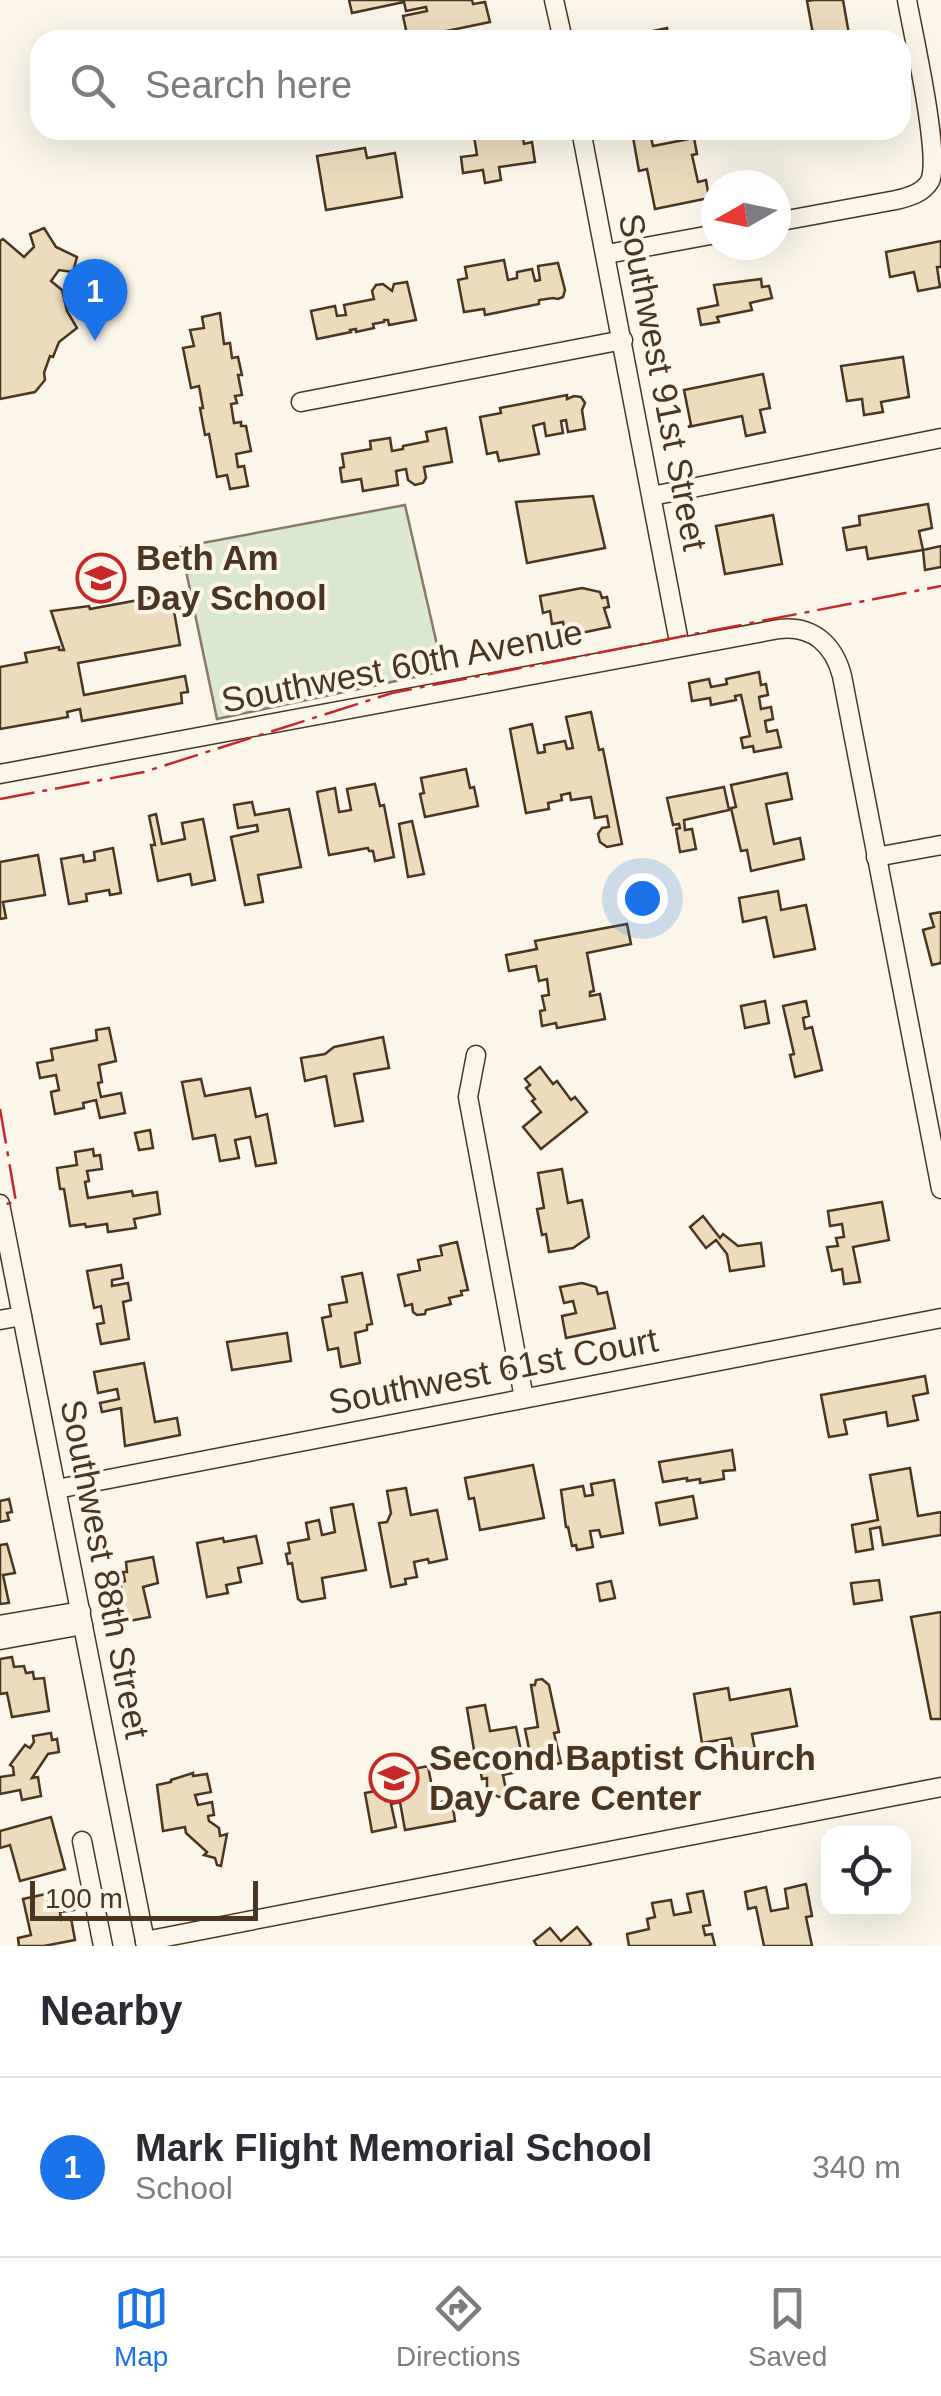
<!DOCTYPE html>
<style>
body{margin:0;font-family:Arial,sans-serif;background:#f7f7f7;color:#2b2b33}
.controls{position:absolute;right:30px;bottom:30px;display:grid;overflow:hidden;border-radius:20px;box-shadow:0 10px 40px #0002}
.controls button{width:90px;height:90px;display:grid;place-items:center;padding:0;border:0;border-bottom:2px solid #e1e1e2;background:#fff;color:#2b2b33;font:50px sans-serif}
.compass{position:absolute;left:701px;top:170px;width:90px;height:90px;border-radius:50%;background:#fff;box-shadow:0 10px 40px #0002;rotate:261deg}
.scale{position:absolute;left:30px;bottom:25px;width:228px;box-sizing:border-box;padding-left:10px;border:5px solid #4a3520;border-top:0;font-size:28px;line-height:35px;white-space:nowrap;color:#4a3520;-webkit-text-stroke:8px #fbf6e9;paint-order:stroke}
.you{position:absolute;left:642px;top:898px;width:35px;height:35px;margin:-25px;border:8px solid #fff;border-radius:50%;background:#1a73e8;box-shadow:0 0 0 15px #1a73e833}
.badge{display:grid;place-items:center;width:65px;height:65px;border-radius:50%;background:#1a73e8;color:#fff;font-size:32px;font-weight:700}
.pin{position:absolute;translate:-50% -82px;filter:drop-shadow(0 2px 5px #0008)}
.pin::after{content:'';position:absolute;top:52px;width:35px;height:30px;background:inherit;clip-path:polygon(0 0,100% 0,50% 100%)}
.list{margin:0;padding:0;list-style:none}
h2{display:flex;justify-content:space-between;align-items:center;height:130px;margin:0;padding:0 40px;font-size:42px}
h2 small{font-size:32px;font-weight:400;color:#7c7c81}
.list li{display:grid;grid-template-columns:65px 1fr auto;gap:30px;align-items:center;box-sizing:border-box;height:180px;padding:0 40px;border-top:2px solid #e1e1e2}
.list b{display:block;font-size:38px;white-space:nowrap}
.list p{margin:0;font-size:32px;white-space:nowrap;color:#7c7c81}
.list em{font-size:32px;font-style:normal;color:#7c7c81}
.icon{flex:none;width:55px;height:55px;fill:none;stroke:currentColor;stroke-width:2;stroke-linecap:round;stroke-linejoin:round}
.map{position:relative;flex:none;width:941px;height:1946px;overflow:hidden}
.search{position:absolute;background:#fff;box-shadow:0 10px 40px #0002;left:30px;right:30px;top:30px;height:110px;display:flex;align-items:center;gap:25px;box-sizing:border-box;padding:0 35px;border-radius:30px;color:#7c7c81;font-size:38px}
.sheet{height:310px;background:#fff}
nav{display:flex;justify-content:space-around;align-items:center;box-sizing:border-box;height:140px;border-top:2px solid #e1e1e2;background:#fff;font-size:28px;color:#7c7c81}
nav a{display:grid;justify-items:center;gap:5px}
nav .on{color:#1a73e8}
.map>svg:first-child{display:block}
</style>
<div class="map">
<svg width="941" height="1946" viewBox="0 0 941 1946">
<rect width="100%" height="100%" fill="#fbf6e9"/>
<polygon fill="#dce7d0" stroke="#887966" stroke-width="2.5" points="405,505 443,671 217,719 181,547"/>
<g fill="#ecdcbc" stroke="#4a3520" stroke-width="2.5">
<polygon points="349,0 472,0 473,4 485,2 490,22 408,39 403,16 427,11 426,7 406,11 404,2 352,13"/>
<polygon points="814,0 843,0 850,40 783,40 813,34 807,1"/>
<polygon points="667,28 669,40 615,40 615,39"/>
<polygon points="473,130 522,130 524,144 532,142 535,162 499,167 501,180 485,183 483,170 463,173 461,157 477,155"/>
<polygon points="650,134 653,146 694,138 697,154 692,155 698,182 706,180 709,198 655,209 647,169 639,171 633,137"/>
<polygon points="365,148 367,158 395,153 402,197 326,210 317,156"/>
<polygon points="44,228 56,247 77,257 73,272 59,270 51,281 62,290 67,311 77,328 59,342 53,357 50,356 44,373 45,380 35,392 0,399 0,241 3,239 24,257 34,247 30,234"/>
<polygon points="941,241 941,267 937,267 940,287 918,291 914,272 890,277 886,252"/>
<polygon points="504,260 508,280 517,278 517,272 532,269 535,281 540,280 538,266 558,263 565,290 563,297 558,299 553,298 539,300 539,304 485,315 484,309 464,312 458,280 467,278 465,267"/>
<polygon points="761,279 762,287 769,286 772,298 750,303 752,310 717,317 719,322 701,325 698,309 718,305 714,285"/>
<polygon points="407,282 416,320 389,325 388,320 384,320 384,322 373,324 374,328 356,332 356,329 350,330 351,332 317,339 311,311 335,306 337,316 346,315 344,305 374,299 372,291 376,285 383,284 392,291 394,284"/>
<polygon points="220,313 224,344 230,343 232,358 238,357 242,375 238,375 242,395 235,396 237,403 231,404 234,423 241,422 241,426 246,426 251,451 236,454 238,467 244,466 248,486 230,489 227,475 217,477 209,434 205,435 200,408 203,408 199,386 191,388 183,348 194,346 190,330 204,328 202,317"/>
<polygon points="903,357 909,397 881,402 883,412 864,415 862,399 847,401 841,366"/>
<polygon points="763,374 770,408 760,410 765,432 746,436 742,416 688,427 691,425 684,390"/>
<polygon points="567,395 567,399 574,396 581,397 585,403 582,410 585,429 568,432 566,420 561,421 563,433 546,436 544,423 533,426 539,454 499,461 497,452 487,454 480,417 501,413 500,408"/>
<polygon points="446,428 452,462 424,467 426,478 423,483 415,485 408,480 406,469 396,471 398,485 363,491 361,479 342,482 340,468 344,467 342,454 371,449 370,441 390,438 392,451 403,449 403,446 428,441 426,432"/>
<polygon points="593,496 605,548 527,563 516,502"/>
<polygon points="928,504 932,528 919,531 923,550 868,559 866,547 847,550 843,528 860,525 859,516"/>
<polygon points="773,515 782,564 725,574 716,526"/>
<polygon points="941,546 941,567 925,570 923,550"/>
<polygon points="582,588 600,592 602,598 607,597 609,607 604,608 610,627 566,636 563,622 552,624 550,611 543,613 540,596"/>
<polygon points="171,594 180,645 78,663 84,695 185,676 188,692 181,693 182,703 82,721 80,709 67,712 68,717 0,729 0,667 27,662 25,653 59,647 59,650 64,650 51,611 89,606 90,609"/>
<polygon points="759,672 761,685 766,684 768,695 759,697 761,709 771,707 773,719 765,721 767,732 777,730 781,747 754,752 753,746 743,748 741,738 750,736 741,695 735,696 736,700 711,705 710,698 692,701 689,683 709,679 711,687 727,684 726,679"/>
<polygon points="591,712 599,750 603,749 622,844 607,847 600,842 598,834 602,828 609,827 607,816 595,818 591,797 571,800 570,793 561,795 562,800 548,803 549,809 526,813 510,729 532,724 538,753 545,752 544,745 565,741 567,749 573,748 566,717"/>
<polygon points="466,769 470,788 474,787 478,806 425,817 420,794 424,793 421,778"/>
<polygon points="787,773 792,799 766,804 774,844 800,838 804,859 751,871 747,850 741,851 731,808 736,807 731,785"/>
<polygon points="375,784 380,806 384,805 394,857 375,861 373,851 369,851 368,848 329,855 317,792 335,788 339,812 351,810 347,789"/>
<polygon points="724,787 729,810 684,820 685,830 692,829 696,849 680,852 676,829 680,828 679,824 673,825 667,798"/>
<polygon points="252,802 255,815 289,809 301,867 258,875 263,902 245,905 231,837 258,831 257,825 238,828 234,805"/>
<polygon points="156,814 162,844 185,839 182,823 203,819 215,880 192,885 190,874 158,881 151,845 155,845 149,816"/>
<polygon points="412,821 424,874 408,877 399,824"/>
<polygon points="113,848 121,893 110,895 109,890 86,894 87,901 69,904 61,859 83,855 84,862 95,860 94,852"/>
<polygon points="38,855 45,895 3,902 6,918 0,919 0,862"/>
<polygon points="778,891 781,910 806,905 815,949 774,957 766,917 743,922 739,898"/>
<polygon points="941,912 941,963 932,965 923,930 934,927 930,914"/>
<polygon points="627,924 631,944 587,953 594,991 590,992 590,996 600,994 605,1019 557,1028 556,1023 542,1026 540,1011 545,1010 542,996 549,995 547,979 539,981 536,966 509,971 506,955 537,949 535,941"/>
<polygon points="765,1001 769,1023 745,1028 741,1006"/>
<polygon points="806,1001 809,1016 803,1018 805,1029 812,1027 822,1070 795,1077 790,1055 794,1054 783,1006"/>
<polygon points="109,1028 116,1061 99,1065 102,1082 98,1083 101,1097 121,1093 125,1113 100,1118 96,1100 83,1103 84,1108 55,1114 51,1092 59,1090 56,1075 40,1078 37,1063 53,1060 51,1049 97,1040 96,1030"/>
<polygon points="383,1037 389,1068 354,1074 363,1121 335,1126 326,1076 305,1081 301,1058 325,1054 334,1047"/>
<polygon points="540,1067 553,1084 557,1081 571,1100 575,1097 587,1112 541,1149 523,1127 541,1112 532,1101 535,1099 526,1088 530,1085 525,1079"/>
<polygon points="201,1079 205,1096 250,1088 256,1117 267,1114 276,1163 256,1166 250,1137 235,1140 239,1158 220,1161 215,1135 193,1139 182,1082"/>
<polygon points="150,1130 153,1148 139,1150 135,1133"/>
<polygon points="93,1149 94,1156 100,1155 102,1169 87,1171 89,1181 85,1182 88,1198 132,1191 133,1196 157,1192 160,1214 134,1219 136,1228 108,1232 107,1224 86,1227 85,1224 70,1226 64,1189 60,1189 57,1168 77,1165 75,1152"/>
<polygon points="562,1169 568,1203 582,1200 589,1237 573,1248 549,1252 546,1234 542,1235 537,1209 544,1208 538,1173"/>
<polygon points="882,1202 889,1240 853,1247 860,1282 844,1284 842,1269 832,1271 827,1247 838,1246 836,1238 844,1237 842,1224 830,1226 828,1211"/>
<polygon points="703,1216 720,1238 723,1234 738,1246 761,1243 764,1266 730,1271 727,1254 716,1240 706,1248 690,1227"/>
<polygon points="457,1242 468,1290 461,1291 462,1295 449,1298 451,1304 426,1310 425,1314 417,1315 413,1312 412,1304 405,1306 398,1275 420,1270 418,1260 442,1255 440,1246"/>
<polygon points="121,1265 123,1278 112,1280 112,1286 128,1283 131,1300 123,1302 129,1339 101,1344 97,1324 104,1323 101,1306 94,1308 87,1271"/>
<polygon points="362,1273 372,1324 367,1325 367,1330 355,1333 360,1363 341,1367 338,1348 328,1350 322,1318 331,1316 329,1305 347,1302 342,1277"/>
<polygon points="582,1283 596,1287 598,1294 607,1292 615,1328 566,1338 562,1316 576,1313 573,1301 564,1303 560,1287"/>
<polygon points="287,1333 291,1361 232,1370 227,1342"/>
<polygon points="144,1363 155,1422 177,1418 180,1435 125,1446 121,1408 102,1412 100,1403 119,1399 117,1389 98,1393 94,1372"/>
<polygon points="925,1376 928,1393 913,1396 918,1420 888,1426 886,1412 844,1420 847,1434 829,1437 821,1395"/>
<polygon points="732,1450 735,1470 723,1471 724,1479 700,1483 700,1479 687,1481 687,1478 663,1482 659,1462"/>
<polygon points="533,1465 544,1518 480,1530 474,1498 469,1499 465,1478"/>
<polygon points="910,1468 918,1516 941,1512 941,1535 883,1545 880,1527 870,1529 873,1549 856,1552 852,1525 878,1520 870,1475"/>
<polygon points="614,1480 623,1533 601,1537 599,1530 590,1531 593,1547 577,1550 576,1545 572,1546 568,1527 566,1527 561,1490 583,1486 585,1496 593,1495 591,1484"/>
<polygon points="406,1488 411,1515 437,1510 447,1559 429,1563 428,1559 414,1562 417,1577 405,1579 406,1584 391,1587 379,1523 387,1522 391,1513 387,1491"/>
<polygon points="693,1496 697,1518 660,1525 656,1503"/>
<polygon points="9,1499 12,1512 7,1513 9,1520 0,1522 0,1501"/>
<polygon points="353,1504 366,1570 322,1578 325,1598 302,1602 298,1599 292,1563 288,1564 286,1554 290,1553 288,1543 309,1539 306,1523 319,1520 322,1535 335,1532 331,1508"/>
<polygon points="256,1536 262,1563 238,1568 241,1582 226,1585 228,1593 207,1597 197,1543 223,1538 224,1542"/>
<polygon points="7,1544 15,1573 3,1575 9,1603 0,1604 0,1545"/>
<polygon points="153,1557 158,1583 143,1587 150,1617 124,1622 121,1604 124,1603 120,1582 125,1581 123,1572 127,1572 126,1562"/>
<polygon points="879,1580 882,1600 854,1604 851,1583"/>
<polygon points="611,1581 615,1598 600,1601 597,1584"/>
<polygon points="941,1612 941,1719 931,1719 911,1617"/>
<polygon points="12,1657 14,1667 24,1666 26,1673 33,1672 34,1679 44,1678 49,1711 12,1717 7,1693 0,1694 0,1659"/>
<polygon points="542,1679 549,1685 559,1732 554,1733 561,1763 503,1775 507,1795 499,1797 487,1791 487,1778 482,1779 480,1768 477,1768 467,1708 485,1705 490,1731 516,1727 521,1751 529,1749 525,1729 538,1727 531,1685 535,1685 536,1680"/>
<polygon points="728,1688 730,1700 790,1689 797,1726 752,1734 756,1755 735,1759 731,1738 702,1743 694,1694"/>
<polygon points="51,1733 52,1740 57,1739 59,1752 48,1754 32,1778 38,1777 41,1796 22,1800 20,1790 0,1794 0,1777 14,1775 13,1767 10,1765 25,1745 30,1748 34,1742 33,1736"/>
<polygon points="428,1766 435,1803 452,1800 455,1821 405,1830 400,1802 391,1804 396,1827 372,1832 365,1793 412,1784 409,1770"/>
<polygon points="193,1773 193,1776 207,1774 211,1792 195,1795 198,1805 212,1802 214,1815 208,1816 209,1821 219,1828 220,1836 227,1834 221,1866 217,1865 215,1858 204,1855 207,1852 186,1833 185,1827 163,1831 157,1785 171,1782 171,1780"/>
<polygon points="51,1817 65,1869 20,1881 10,1845 0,1848 0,1831"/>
<polygon points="806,1884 812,1916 806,1917 812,1946 764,1946 756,1907 748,1909 745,1892 766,1887 771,1911 788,1908 785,1889"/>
<polygon points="703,1891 710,1925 703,1926 705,1935 712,1934 715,1946 629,1946 627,1934 649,1929 647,1919 655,1917 652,1903 671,1900 674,1915 691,1912 687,1894"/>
<polygon points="55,1892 56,1896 70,1893 74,1910 60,1912 61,1920 71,1918 75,1940 44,1946 19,1946 18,1938 31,1935 23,1899"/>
<polygon points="577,1927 591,1944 589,1946 537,1946 534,1941 550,1928 561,1941"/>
</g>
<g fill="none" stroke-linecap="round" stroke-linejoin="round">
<g stroke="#4a3520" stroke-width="21">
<g id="minor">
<polyline points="554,0 563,40"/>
<polyline points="581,130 680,647"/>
<path d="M776,222L896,200C909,197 923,193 930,181C941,156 913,34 907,0"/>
<polyline points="607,254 716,234"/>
<polyline points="301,402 623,340"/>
<polyline points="652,496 941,438"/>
<path d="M0,774L779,629C813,625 834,645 842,676L941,1189"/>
<polyline points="876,857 941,845"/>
<polyline points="476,1055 468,1097 524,1398"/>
<polyline points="0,1204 146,1946"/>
<polyline points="0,1320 22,1316"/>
<polyline points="57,1489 941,1318"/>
<polyline points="0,1625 81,1611"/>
<polyline points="0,1640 83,1625"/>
<polyline points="82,1841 103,1946"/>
<polyline points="145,1941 941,1787"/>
</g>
</g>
<use href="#minor" stroke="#fbf6e9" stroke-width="18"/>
<g stroke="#c62828" stroke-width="2.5" stroke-dasharray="35 8 5 8" stroke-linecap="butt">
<polyline points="0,799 144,772 392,693 941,586"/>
<polyline points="0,1109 16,1202 0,1205"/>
</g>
</g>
<defs>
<g id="school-ring" transform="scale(2.5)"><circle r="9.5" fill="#fbf6e9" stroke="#c62828" stroke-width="1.5"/><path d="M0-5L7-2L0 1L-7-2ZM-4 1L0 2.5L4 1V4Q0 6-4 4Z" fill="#c62828"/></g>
</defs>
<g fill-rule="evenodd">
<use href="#school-ring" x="101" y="578"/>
<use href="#school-ring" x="394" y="1778"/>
</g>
<g text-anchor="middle" stroke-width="8" stroke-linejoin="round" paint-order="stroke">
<g font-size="35" fill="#4a3520" stroke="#fbf6e9">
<text transform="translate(663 382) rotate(79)" y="12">Southwest 91st Street</text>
<text transform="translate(402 666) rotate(-11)" y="12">Southwest 60th Avenue</text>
<text transform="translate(493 1371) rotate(-11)" y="12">Southwest 61st Court</text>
<text transform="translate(105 1569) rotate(79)" y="12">Southwest 88th Street</text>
</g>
<g font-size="35" font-weight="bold" fill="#4a3520" stroke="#fbf6e9" text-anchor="start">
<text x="136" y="570">Beth Am<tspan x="136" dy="40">Day School</tspan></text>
<text x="429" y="1770">Second Baptist Church<tspan x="429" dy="40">Day Care Center</tspan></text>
</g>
</g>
</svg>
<div class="controls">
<button><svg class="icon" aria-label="locate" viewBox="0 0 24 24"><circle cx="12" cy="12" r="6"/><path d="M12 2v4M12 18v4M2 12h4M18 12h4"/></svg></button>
</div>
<svg class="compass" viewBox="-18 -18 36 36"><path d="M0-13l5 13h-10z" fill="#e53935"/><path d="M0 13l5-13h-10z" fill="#7c7c81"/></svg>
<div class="scale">100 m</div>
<div class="you"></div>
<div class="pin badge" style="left:95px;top:341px">1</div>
<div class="search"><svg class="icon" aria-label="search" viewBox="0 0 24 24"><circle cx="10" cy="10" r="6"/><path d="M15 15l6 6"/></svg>Search here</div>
</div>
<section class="sheet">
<h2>Nearby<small></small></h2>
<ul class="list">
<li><span class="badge">1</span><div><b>Mark Flight Memorial School</b><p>School</p></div><em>340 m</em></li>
</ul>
</section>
<nav>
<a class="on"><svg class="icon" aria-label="map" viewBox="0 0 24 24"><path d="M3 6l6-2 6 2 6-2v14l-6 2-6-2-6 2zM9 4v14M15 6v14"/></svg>Map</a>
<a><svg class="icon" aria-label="directions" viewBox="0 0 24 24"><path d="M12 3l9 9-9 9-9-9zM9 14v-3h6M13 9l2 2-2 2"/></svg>Directions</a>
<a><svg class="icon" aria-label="saved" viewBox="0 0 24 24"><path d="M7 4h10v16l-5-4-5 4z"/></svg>Saved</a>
</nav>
